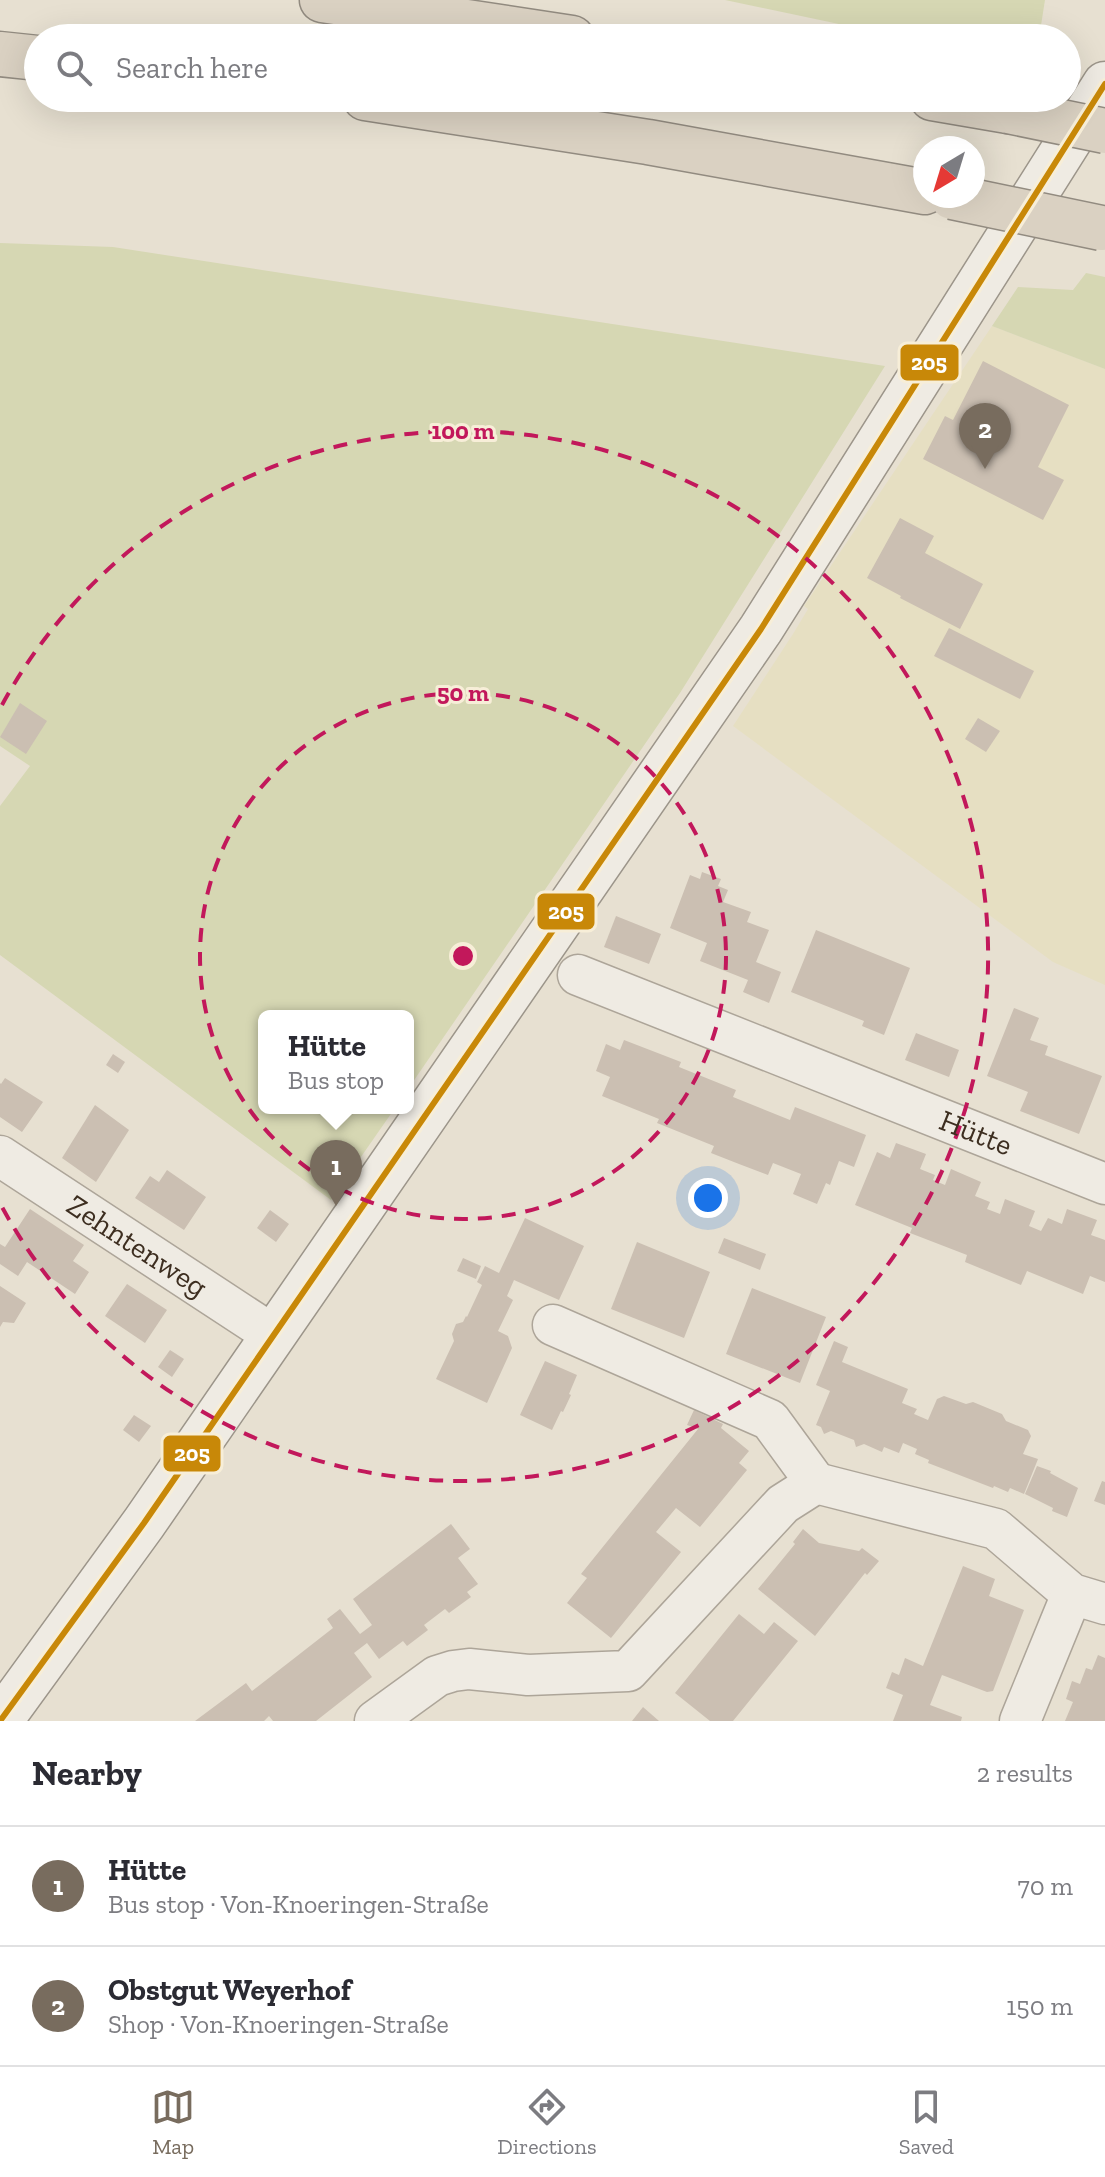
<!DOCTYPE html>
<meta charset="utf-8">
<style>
body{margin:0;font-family:"Zilla Slab",serif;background:#f2f2f3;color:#2b2b33}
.compass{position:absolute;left:913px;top:136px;width:72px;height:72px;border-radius:50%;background:#fff;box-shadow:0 8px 32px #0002;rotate:218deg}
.you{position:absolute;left:708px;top:1198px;width:28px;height:28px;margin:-20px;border:6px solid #fff;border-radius:50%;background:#1a73e8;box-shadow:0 0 0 12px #1a73e833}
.badge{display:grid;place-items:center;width:52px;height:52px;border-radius:50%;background:#786c5e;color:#fff;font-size:26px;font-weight:700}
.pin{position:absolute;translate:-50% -66px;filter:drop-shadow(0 2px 4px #0008)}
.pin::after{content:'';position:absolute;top:42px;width:28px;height:24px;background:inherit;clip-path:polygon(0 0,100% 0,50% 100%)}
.popup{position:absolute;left:258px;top:1010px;width:156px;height:104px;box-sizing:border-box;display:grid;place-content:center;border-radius:12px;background:#fff;filter:drop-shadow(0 2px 6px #0005);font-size:26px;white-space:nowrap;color:#7c7c81}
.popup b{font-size:30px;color:#2b2b33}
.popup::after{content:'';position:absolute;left:50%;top:100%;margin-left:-16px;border:16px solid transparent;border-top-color:#fff}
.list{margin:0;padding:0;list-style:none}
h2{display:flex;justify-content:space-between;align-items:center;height:104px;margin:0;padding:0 32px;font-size:34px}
h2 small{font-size:26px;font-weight:400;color:#7c7c81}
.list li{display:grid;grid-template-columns:52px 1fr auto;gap:24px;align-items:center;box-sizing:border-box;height:120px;padding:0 32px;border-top:2px solid #e1e1e2}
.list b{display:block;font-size:30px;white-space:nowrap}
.list p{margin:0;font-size:26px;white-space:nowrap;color:#7c7c81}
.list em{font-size:26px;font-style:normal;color:#7c7c81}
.icon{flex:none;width:44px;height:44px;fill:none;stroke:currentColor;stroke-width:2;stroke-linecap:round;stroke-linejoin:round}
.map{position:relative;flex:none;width:1105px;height:1721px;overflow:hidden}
.search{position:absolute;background:#fff;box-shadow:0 8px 32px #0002;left:24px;right:24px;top:24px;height:88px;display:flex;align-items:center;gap:20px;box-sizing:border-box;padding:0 28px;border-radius:44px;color:#7c7c81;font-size:30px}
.sheet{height:344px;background:#fff}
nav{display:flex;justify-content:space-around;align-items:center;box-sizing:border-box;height:112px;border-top:2px solid #e1e1e2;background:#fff;font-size:22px;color:#7c7c81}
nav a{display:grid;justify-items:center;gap:4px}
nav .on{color:#786c5e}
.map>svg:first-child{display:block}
</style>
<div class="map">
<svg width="1105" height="1721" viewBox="0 0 1105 1721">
<rect width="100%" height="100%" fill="#e7e0d1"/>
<polygon fill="#e6dfc2" points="992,326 1105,369 1105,985 1053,962 733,726 793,634 808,609 804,606"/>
<g fill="#d6d7b3">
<polygon points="725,0 1045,0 1039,38 905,38"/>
<polygon points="0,243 113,247 885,366 680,693 408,1089 408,1016 264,1016 264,1108 395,1108 331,1200 0,955 0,806 30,766 0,746"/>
<polygon points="1086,273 1105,277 1105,369 992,326 1018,287 1073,290"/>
</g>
<g fill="#cbbfb2">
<polygon points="983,361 1069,405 1038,467 1064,480 1043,520 923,459 945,416 953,420"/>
<polygon points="900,518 934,536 925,553 983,584 960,629 900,598 901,596 867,578"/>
<polygon points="949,628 1034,671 1020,699 934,656"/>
<polygon points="20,703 47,721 26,754 0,737"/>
<polygon points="978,718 1000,731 986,752 965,739"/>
<polygon points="702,872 721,879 718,886 728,890 723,902 751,912 747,922 769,930 756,962 781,972 769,1003 743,992 748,980 700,961 707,943 670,928 690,875 700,879"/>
<polygon points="616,916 661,934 649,964 604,947"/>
<polygon points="816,930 910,968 884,1035 862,1026 864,1021 791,992"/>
<polygon points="1014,1008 1039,1018 1030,1040 1048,1046 1045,1055 1102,1076 1079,1134 1020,1111 1028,1092 987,1076"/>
<polygon points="916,1033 959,1050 949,1077 905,1060"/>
<polygon points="624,1040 681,1062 679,1067 736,1090 733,1097 790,1120 795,1107 866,1135 854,1167 839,1161 830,1185 826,1183 817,1204 793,1194 801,1174 773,1163 768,1175 739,1164 711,1153 714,1146 657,1123 659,1119 602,1096 610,1077 596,1071 606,1044 620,1050"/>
<polygon points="113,1054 125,1062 118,1073 106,1065"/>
<polygon points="5,1078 43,1102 22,1132 0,1117 0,1083 1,1084"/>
<polygon points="95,1105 129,1130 96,1182 62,1158"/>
<polygon points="896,1143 926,1154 920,1169 935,1175 933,1180 945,1185 951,1169 981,1182 975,1196 990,1202 987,1209 1000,1214 1005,1199 1035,1211 1029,1226 1041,1231 1048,1218 1062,1224 1067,1209 1097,1220 1091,1235 1105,1240 1105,1282 1090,1276 1083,1294 1027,1271 1021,1285 965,1262 967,1255 910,1233 912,1228 855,1205 877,1152 890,1158"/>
<polygon points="167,1170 206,1197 184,1230 135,1198 150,1176 159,1182"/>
<polygon points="30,1209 84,1245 73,1261 89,1272 75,1294 27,1262 18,1276 0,1264 0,1244 5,1247"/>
<polygon points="270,1210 289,1224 276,1242 257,1228"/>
<polygon points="525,1218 584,1246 559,1300 514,1280 507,1296 513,1300 498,1331 508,1336 512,1348 487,1403 436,1379 454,1341 452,1334 456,1324 463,1322 466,1316 467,1317 482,1285 477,1282 485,1266 499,1273"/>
<polygon points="724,1238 766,1254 760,1270 718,1253"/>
<polygon points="637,1242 710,1272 684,1338 611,1309"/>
<polygon points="463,1258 481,1266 476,1279 457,1271"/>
<polygon points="127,1284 167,1310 145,1343 105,1316"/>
<polygon points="0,1286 26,1303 14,1323 3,1322 0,1327"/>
<polygon points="752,1288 826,1317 800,1383 726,1354"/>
<polygon points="834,1341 848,1347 842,1362 908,1389 902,1403 917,1409 914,1414 928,1420 937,1399 944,1396 966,1404 973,1402 1002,1414 1006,1421 1028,1430 1031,1436 1023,1454 1038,1459 1024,1494 1010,1488 1008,1492 994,1486 993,1488 928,1463 929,1460 915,1454 917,1449 903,1443 899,1453 884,1447 882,1452 864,1444 856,1447 854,1440 831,1431 824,1434 821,1427 816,1425 830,1391 816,1385"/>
<polygon points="170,1350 184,1359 172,1377 158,1367"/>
<polygon points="545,1361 577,1375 569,1394 571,1395 563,1412 561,1411 552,1430 520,1415"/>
<polygon points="694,1410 723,1424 721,1428 749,1451 739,1463 747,1470 700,1527 676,1508 656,1532 681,1552 611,1638 567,1603 587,1578 581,1574 698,1429 687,1425"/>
<polygon points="134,1415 151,1426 139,1442 123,1430"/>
<polygon points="1037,1466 1051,1471 1050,1473 1078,1488 1067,1517 1052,1511 1053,1508 1025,1494"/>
<polygon points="1102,1481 1105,1482 1105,1505 1094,1501"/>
<polygon points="451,1524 470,1549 458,1558 478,1584 467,1592 471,1597 449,1613 445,1609 424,1625 428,1630 407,1646 403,1641 379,1659 367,1643 354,1653 372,1677 316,1721 273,1721 269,1716 264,1721 195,1721 246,1683 252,1691 292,1660 333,1628 327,1619 340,1609 360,1634 372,1625 353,1599"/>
<polygon points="803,1529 819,1543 859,1551 862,1548 879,1561 867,1575 865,1573 815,1636 758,1589 795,1544 793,1542"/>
<polygon points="963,1566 995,1579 989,1596 1024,1610 993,1691 987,1692 942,1675 930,1705 962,1717 961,1721 893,1721 903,1695 886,1688 892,1672 899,1675 905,1658 923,1666"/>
<polygon points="739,1614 764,1634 774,1622 798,1641 733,1721 710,1721 675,1693"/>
<polygon points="1098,1655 1105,1658 1105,1721 1065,1721 1073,1702 1066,1699 1072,1681 1080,1684 1086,1668 1092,1670"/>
<polygon points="643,1707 659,1721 632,1721"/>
</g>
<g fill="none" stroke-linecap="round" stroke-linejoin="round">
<g stroke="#ada599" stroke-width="43">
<g id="minor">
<path id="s1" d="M578,975L1105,1184"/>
<path id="s2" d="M0,1156L273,1335"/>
<polyline points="553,1325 770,1420 816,1483"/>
<polyline points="375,1721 437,1676 453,1671 469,1669 528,1675 628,1671 783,1504 816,1483 996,1529 1072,1594 1105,1604"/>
<polyline points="1020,1721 1072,1594"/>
</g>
</g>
<g stroke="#9c958a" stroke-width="47">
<polyline id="secondary" points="0,1721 144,1523 761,629 1105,84"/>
</g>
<g stroke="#928b80" stroke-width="47">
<g id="motorway">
<polyline points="322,0 572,38"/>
<polyline points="0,54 38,58"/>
<polyline points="365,98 648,142 925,192"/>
<polyline points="932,98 1008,111"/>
</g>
</g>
<use href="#minor" stroke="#efebe3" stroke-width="40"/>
<use href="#secondary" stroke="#efebe3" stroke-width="44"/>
<use href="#motorway" stroke="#dad1c2" stroke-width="44"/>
<g stroke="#928b80" stroke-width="47" stroke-linecap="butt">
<g id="motorway-bridge">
<polyline points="1008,111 1105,131"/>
<polyline points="952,197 1101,228"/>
</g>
</g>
<use href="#motorway-bridge" stroke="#dad1c2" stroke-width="44"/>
<g stroke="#f7eed8" stroke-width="12">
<polyline id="bus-1" points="0,1721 144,1523 761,629 1105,84"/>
</g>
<use href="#bus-1" stroke="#c88808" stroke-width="6"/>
</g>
<g fill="none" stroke="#c2185b" stroke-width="4" stroke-dasharray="14 10">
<circle cx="463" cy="956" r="263"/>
<path d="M2 705A525 525 0 1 1 2 1207"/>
</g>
<g text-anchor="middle" stroke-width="6" stroke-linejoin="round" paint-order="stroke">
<g font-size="30" fill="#3d2e20" stroke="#f7eed8">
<text dy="10" stroke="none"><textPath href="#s1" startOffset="428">Hütte</textPath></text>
<text dy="10" stroke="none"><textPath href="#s2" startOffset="164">Zehntenweg</textPath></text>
</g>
</g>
<circle cx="463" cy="956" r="12" fill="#c2185b" stroke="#f7eed8" stroke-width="4"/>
<g font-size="24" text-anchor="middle" font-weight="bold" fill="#c2185b" stroke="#f7eed8" stroke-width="6" stroke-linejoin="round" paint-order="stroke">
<text x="463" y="439">100 m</text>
<text x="463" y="701">50 m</text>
</g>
<g stroke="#f7eed8" stroke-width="3">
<rect x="899" y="343" width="61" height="39" rx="8" fill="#c88808"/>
<rect x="536" y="892" width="60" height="39" rx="8" fill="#c88808"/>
<rect x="162" y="1434" width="60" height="39" rx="8" fill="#c88808"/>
</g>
<g font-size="22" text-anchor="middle" font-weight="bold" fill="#fff">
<text x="929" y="370">205</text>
<text x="566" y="919">205</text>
<text x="192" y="1461">205</text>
</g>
</svg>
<svg class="compass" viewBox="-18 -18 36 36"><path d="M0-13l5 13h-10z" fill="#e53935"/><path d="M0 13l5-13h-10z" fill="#7c7c81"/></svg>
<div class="you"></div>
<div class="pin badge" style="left:336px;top:1206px">1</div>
<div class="popup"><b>Hütte</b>Bus stop</div>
<div class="pin badge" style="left:985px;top:469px">2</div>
<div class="search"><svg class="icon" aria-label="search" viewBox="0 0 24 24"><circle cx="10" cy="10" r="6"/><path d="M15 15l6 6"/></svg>Search here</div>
</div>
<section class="sheet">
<h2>Nearby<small>2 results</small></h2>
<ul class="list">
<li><span class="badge">1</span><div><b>Hütte</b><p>Bus stop · Von-Knoeringen-Straße</p></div><em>70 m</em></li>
<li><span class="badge">2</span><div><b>Obstgut Weyerhof</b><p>Shop · Von-Knoeringen-Straße</p></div><em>150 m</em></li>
</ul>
</section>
<nav>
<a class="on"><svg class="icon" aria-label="map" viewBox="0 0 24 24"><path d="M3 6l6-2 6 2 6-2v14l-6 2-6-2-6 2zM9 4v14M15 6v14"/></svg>Map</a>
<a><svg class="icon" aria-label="directions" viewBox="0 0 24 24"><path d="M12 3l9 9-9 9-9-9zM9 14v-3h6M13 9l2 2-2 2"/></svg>Directions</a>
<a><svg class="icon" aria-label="saved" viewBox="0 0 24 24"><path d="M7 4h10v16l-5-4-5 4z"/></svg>Saved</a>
</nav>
